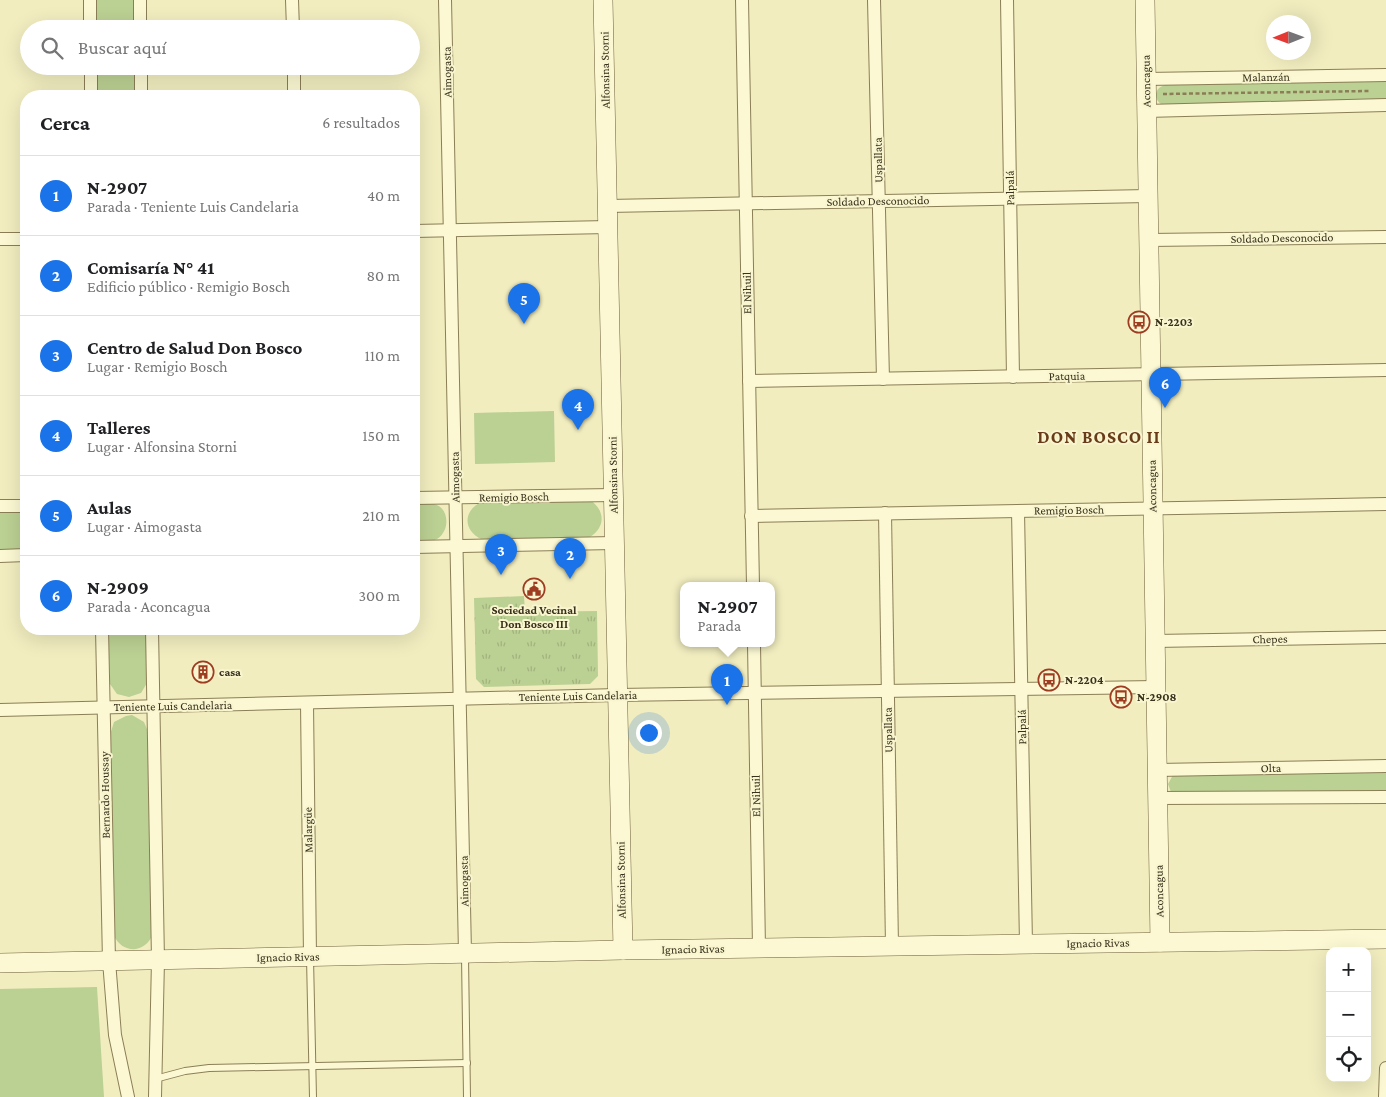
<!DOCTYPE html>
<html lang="es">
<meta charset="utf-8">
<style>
body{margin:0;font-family:"Crimson Pro",serif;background:#f6f6f6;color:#202124}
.controls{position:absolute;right:15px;bottom:15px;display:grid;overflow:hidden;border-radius:10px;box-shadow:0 5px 20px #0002}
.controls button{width:45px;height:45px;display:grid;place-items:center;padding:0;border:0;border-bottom:1px solid #e0e0e0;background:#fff;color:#202124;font:25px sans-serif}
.compass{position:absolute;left:1266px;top:15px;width:45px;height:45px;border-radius:50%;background:#fff;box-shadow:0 5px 20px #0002;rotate:269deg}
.you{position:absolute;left:648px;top:732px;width:18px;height:18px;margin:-12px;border:4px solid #fff;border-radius:50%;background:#1a73e8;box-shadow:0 0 0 8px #1a73e833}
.badge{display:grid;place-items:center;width:32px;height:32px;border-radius:50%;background:#1a73e8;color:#fff;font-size:16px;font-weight:700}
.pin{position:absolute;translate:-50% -41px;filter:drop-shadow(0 1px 2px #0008)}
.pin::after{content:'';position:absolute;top:26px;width:18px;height:15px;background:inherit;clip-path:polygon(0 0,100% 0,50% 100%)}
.popup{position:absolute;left:680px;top:582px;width:95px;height:65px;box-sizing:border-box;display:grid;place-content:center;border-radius:10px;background:#fff;filter:drop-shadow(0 1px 4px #0005);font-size:16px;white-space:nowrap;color:#757577}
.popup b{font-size:19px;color:#202124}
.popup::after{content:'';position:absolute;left:50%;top:100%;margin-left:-10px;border:10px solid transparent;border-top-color:#fff}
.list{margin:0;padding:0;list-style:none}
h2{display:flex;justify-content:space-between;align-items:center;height:65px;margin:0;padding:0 20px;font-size:21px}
h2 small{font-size:16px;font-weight:400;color:#757577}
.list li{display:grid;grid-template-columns:32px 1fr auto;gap:15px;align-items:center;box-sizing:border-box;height:80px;padding:0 20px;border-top:1px solid #e0e0e0}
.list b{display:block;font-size:19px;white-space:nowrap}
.list p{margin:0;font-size:16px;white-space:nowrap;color:#757577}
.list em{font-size:16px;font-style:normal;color:#757577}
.icon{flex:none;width:28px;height:28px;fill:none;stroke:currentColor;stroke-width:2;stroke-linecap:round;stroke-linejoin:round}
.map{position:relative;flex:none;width:1386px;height:1097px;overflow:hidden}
.search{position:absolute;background:#fff;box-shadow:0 5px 20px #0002;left:20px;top:20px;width:400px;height:55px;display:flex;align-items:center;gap:12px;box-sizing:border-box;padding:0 18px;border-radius:28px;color:#757577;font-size:19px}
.panel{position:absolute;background:#fff;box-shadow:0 5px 20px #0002;left:20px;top:90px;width:400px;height:545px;border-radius:20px}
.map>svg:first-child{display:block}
</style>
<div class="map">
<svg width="1386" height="1097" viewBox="0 0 1386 1097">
<defs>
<pattern id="grass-tufts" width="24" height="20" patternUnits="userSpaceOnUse" patternTransform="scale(1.25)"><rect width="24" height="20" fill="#bbd093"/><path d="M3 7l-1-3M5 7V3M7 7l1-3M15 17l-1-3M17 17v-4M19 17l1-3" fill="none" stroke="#a2b37e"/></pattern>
</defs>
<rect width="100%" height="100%" fill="#f1edbf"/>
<polygon fill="url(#grass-tufts)" points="524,596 525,612 597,611 598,676 590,684 484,687 476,679 474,598"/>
<g fill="#bbd093">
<polygon points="95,0 134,0 135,29 96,29"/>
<polygon points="96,66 136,66 136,96 97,96"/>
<path d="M1386,81V101L1162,105C1153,99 1154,88 1165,85Z"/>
<polygon points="554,411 555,462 475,464 474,413"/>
<path d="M590,500C605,510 606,527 590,537L481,539C463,530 463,511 481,502Z"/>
<path d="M414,503C420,503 428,502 434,504C450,508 450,531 437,539C431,543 421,542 414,542Z"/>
<polygon points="26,510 26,550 0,550 0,511"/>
<polygon points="108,629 147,629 147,683 141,693 129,697 117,694 110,684"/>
<path d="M132,715L144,722L149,734L152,936C144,953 123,954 114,936L110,735L114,722L126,716Z"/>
<polygon points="1386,771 1386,791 1171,792 1168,784 1173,775"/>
<polygon points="97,987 104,1097 0,1097 0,989"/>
</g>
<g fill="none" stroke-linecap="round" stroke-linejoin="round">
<g stroke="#8b7e56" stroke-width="8">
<g id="lane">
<polyline points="465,956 467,1097"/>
<polyline points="310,958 313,1097"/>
<polyline points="155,1079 185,1071 209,1068 467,1063"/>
</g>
</g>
<g stroke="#8b7e56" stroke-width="14">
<g id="street">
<polyline points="90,0 90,29"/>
<polyline points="140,0 140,29"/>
<polyline points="292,0 293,29"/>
<polyline points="445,0 465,953"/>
<polyline points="742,0 753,586"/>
<polyline points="874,0 883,379"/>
<polyline points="1007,0 1013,377"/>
<polyline points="91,66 91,96"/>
<polyline points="141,66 141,96"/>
<polyline points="294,66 294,96"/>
<polyline points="1146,79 1386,75"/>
<polyline points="1146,111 1386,105"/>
<polyline points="608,206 1148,196"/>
<polyline points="414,231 608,227"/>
<polyline points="0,239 26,239"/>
<polyline points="1149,240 1386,237"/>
<polyline points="749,381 1386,370"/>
<polyline points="414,498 614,495"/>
<polyline points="0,506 26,506"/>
<polyline points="1018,511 1026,944"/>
<polyline points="885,513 892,946"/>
<polyline points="751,516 1386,504"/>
<polyline points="414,547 614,543"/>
<polyline points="0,556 26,555"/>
<polyline points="102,629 109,961 115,1035 128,1097"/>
<polyline points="152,629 158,960 155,1097"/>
<polyline points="1155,641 1386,637"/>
<polyline points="754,644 759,948"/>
<polyline points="307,703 310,956"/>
<polyline points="0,710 618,695 1156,687"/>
<polyline points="1157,770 1386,766"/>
<polyline points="1157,798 1386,797"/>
<polyline points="1385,1097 1386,1068"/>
</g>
</g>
<g stroke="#6d5e3a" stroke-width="20">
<g id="secondary">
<polyline points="603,0 623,950"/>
<polyline points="1145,0 1160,942"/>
<polyline points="0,963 623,950 1386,939"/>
</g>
</g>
<polyline stroke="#8b7e56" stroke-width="2.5" stroke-dasharray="4 2.5" stroke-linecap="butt" points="1163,94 1370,91"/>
<use href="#lane" stroke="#fbf8d3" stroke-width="6"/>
<use href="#street" stroke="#fbf8d3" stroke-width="12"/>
<use href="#secondary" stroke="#fbf8d3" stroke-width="19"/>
</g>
<defs>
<g id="bus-ring" transform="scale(1.125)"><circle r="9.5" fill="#f8f5cf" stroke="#9e3c22" stroke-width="1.5"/><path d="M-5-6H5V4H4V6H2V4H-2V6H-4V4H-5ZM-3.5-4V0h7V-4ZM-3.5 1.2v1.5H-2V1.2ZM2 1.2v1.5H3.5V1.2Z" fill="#9e3c22"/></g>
<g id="civic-ring" transform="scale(1.125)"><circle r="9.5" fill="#f8f5cf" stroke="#9e3c22" stroke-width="1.5"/><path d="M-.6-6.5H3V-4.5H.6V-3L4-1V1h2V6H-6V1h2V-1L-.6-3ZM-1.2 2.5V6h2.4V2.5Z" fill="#9e3c22"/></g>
<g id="building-ring" transform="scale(1.125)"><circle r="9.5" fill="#f8f5cf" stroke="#9e3c22" stroke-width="1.5"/><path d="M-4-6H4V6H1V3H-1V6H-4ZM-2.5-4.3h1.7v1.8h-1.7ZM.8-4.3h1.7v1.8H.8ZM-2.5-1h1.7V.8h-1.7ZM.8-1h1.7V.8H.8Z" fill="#9e3c22"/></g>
</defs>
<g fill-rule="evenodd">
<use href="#bus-ring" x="1139" y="322"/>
<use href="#civic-ring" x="534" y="589"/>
<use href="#building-ring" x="203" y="672"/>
<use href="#bus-ring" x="1049" y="680"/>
<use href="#bus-ring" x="1121" y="697"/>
</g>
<g text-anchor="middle" stroke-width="4" stroke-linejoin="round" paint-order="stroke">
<g font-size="12" fill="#39311c" stroke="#f8f5cf">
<text transform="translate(605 70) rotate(-91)" y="4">Alfonsina Storni</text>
<text transform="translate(447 72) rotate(-91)" y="4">Aimogasta</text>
<text transform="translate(1266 77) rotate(-1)" y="4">Malanzán</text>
<text transform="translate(1146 81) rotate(-91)" y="4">Aconcagua</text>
<text transform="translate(878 160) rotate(-91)" y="4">Uspallata</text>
<text transform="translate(1010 188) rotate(-91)" y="4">Palpalá</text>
<text transform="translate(878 201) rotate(-1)" y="4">Soldado Desconocido</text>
<text transform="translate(1282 238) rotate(-1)" y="4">Soldado Desconocido</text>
<text transform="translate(747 293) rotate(-91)" y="4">El Nihuil</text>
<text transform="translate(1067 376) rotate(-1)" y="4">Patquia</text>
<text transform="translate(613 475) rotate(-91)" y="4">Alfonsina Storni</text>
<text transform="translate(455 477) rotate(-91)" y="4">Aimogasta</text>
<text transform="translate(1152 486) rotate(-91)" y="4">Aconcagua</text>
<text transform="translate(514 497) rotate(-1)" y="4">Remigio Bosch</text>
<text transform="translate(1069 510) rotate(-1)" y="4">Remigio Bosch</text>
<text transform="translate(1270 639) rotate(-1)" y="4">Chepes</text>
<text transform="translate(578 696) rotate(-1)" y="4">Teniente Luis Candelaria</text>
<text transform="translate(173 706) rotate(-1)" y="4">Teniente Luis Candelaria</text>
<text transform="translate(1022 727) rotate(-91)" y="4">Palpalá</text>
<text transform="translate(888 730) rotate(-91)" y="4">Uspallata</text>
<text transform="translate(1271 768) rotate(-1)" y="4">Olta</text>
<text transform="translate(105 795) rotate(-91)" y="4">Bernardo Houssay</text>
<text transform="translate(756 796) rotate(-91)" y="4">El Nihuil</text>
<text transform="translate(308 830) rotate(-91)" y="4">Malargüe</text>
<text transform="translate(621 880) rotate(-91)" y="4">Alfonsina Storni</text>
<text transform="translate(464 881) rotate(-91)" y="4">Aimogasta</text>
<text transform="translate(1159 891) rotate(-91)" y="4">Aconcagua</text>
<text transform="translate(1098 943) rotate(-1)" y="4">Ignacio Rivas</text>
<text transform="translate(693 949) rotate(-1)" y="4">Ignacio Rivas</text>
<text transform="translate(288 957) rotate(-1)" y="4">Ignacio Rivas</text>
</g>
<g font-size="12" font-weight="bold" fill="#39311c" stroke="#f8f5cf" text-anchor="start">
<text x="1155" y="326">N-2203</text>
<text x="534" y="614" text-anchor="middle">Sociedad Vecinal<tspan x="534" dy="14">Don Bosco III</tspan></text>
<text x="219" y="676">casa</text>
<text x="1065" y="684">N-2204</text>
<text x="1137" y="701">N-2908</text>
</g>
<g font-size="18" font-weight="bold" letter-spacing="1" fill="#693b18" stroke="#f8f5cf">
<text x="1099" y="443">DON BOSCO II</text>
</g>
</g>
</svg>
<div class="controls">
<button>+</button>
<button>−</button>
<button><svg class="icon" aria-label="locate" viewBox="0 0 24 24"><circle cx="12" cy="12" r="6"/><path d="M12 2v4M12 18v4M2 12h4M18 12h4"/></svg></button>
</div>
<svg class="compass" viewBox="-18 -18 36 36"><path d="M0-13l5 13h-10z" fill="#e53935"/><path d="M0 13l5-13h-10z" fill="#757577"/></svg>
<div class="you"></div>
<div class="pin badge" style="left:727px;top:705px">1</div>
<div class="popup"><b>N-2907</b>Parada</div>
<div class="pin badge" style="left:570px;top:579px">2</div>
<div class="pin badge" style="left:501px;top:575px">3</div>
<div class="pin badge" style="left:578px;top:430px">4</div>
<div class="pin badge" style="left:524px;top:324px">5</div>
<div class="pin badge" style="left:1165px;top:408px">6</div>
<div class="search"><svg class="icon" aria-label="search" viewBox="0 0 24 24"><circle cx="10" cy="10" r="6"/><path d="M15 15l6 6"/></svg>Buscar aquí</div>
<section class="panel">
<h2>Cerca<small>6 resultados</small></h2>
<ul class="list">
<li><span class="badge">1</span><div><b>N-2907</b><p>Parada · Teniente Luis Candelaria</p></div><em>40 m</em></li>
<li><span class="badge">2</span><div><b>Comisaría N° 41</b><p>Edificio público · Remigio Bosch</p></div><em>80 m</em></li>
<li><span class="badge">3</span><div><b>Centro de Salud Don Bosco</b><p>Lugar · Remigio Bosch</p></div><em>110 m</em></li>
<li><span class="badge">4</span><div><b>Talleres</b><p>Lugar · Alfonsina Storni</p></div><em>150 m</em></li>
<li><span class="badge">5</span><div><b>Aulas</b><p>Lugar · Aimogasta</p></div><em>210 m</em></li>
<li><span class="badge">6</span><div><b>N-2909</b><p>Parada · Aconcagua</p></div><em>300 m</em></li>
</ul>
</section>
</div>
